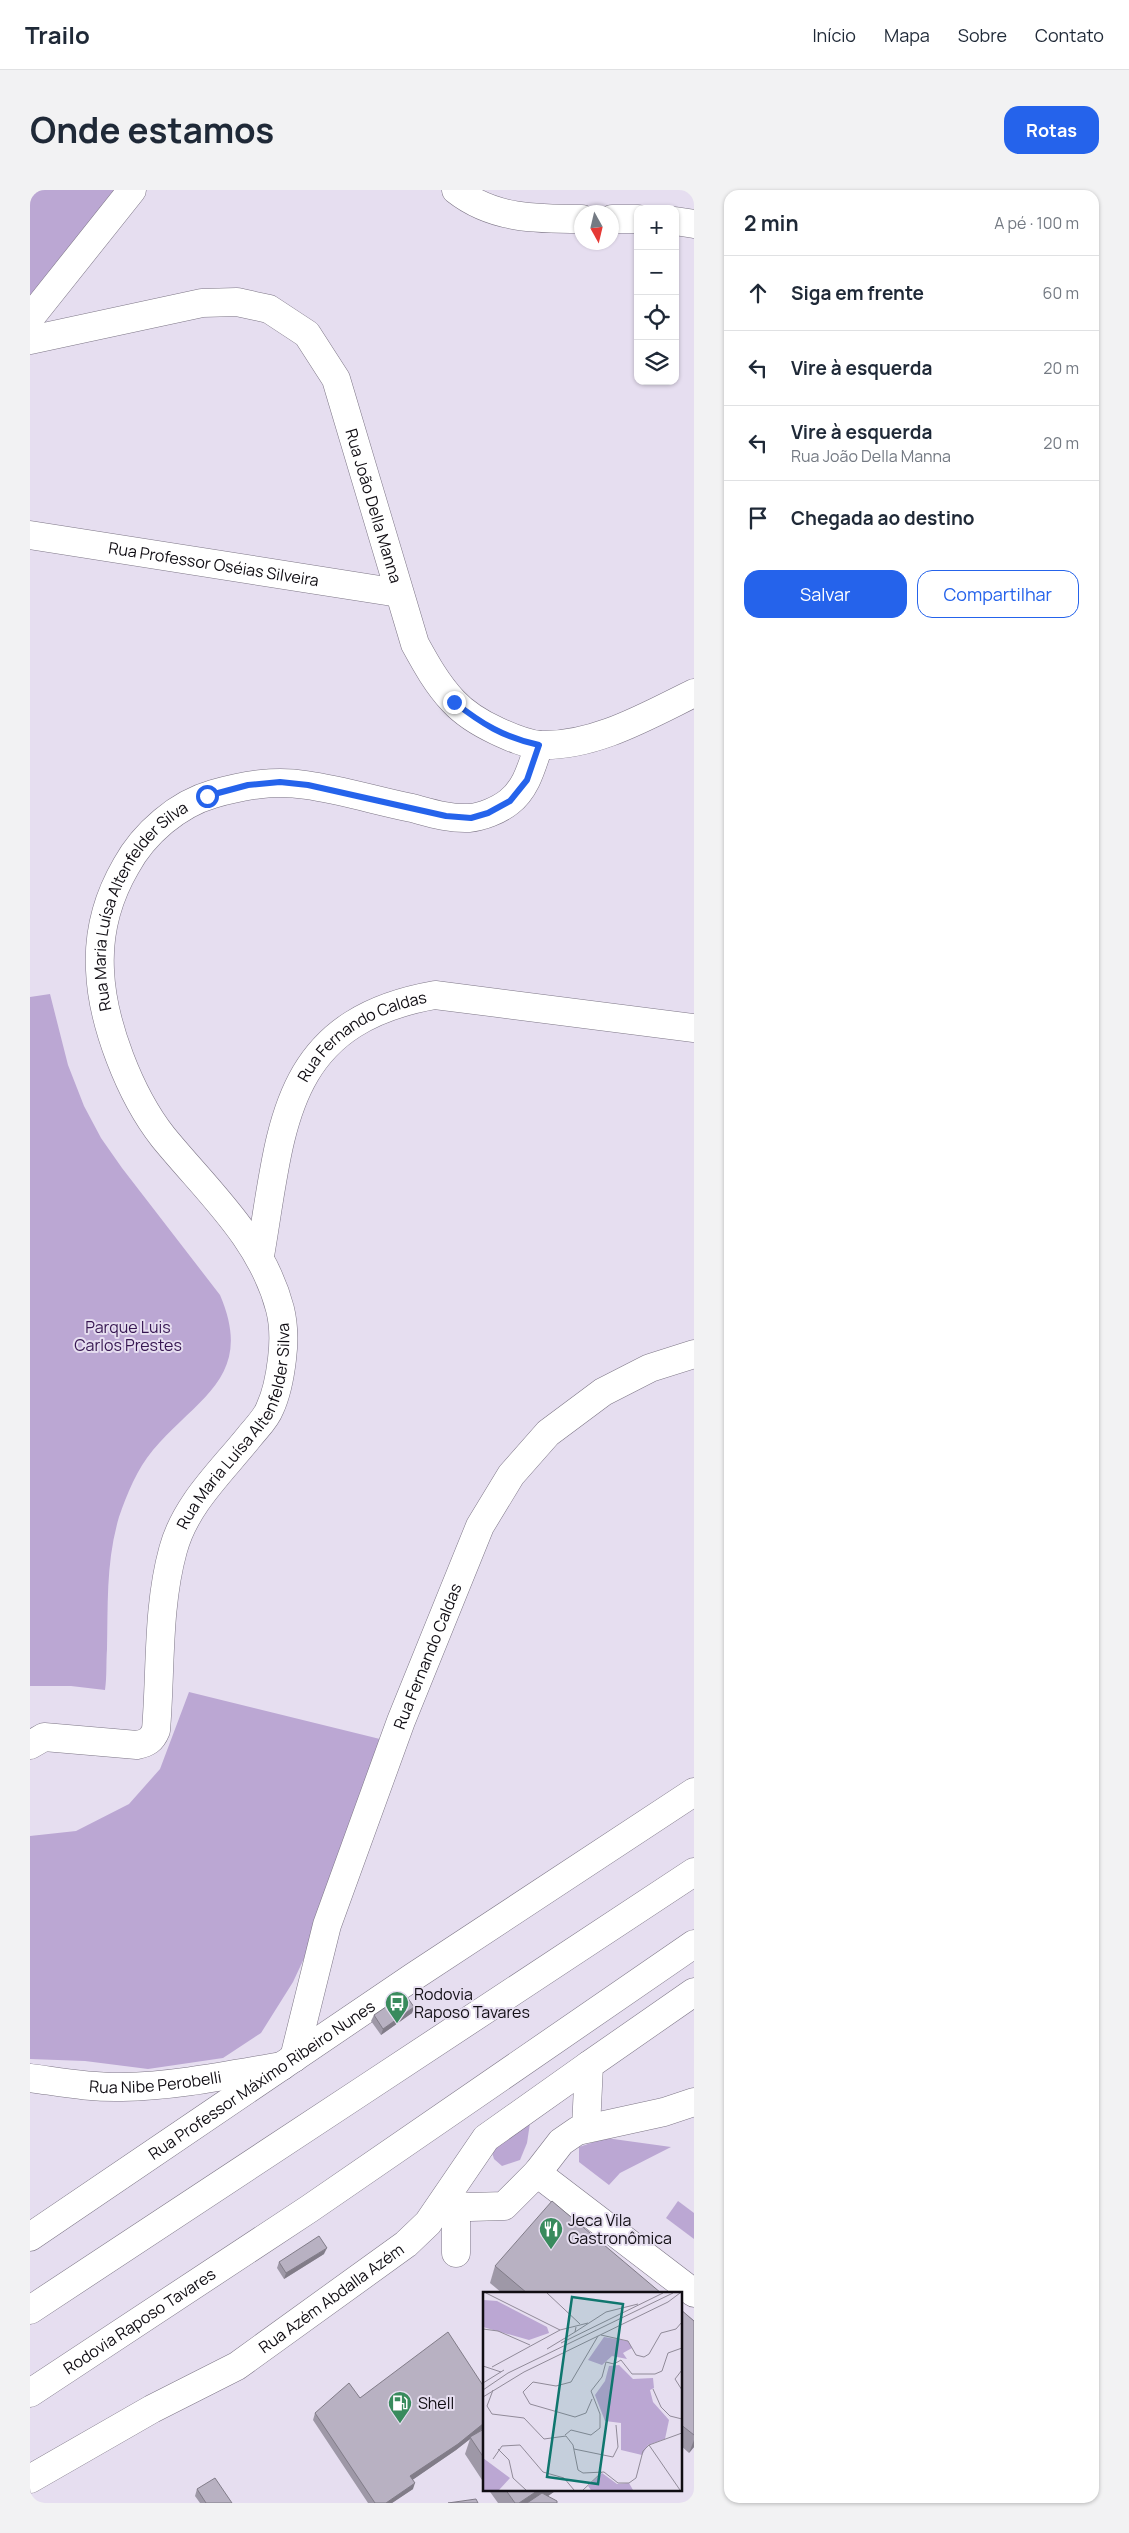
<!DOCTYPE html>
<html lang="pt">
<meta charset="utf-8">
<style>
body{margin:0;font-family:Manrope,sans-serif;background:#f2f2f3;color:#1f2937}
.controls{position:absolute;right:15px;top:15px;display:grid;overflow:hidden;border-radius:10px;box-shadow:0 1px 4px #0004}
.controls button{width:45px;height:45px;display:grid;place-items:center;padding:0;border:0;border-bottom:1px solid #e0e1e3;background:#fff;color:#1f2937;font:25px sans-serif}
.compass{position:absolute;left:544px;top:15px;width:45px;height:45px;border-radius:50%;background:#fff;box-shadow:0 1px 4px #0004;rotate:172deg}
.stop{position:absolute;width:15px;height:15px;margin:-11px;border:4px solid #2563eb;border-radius:50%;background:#fff}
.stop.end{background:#2563eb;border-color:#fff;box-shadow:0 1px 5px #0008}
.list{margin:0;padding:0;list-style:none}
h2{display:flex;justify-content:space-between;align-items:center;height:65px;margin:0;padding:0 20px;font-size:21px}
h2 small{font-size:16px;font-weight:400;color:#747a83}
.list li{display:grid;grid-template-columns:32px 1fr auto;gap:15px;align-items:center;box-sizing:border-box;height:75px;padding:0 20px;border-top:1px solid #e0e1e3}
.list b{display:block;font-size:19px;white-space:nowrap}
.list p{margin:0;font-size:16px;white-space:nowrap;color:#747a83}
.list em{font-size:16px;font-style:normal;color:#747a83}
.actions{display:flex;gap:10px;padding:15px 20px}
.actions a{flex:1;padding:11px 0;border:1px solid #2563eb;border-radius:15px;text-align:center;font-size:18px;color:#2563eb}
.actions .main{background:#2563eb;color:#fff}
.icon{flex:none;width:28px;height:28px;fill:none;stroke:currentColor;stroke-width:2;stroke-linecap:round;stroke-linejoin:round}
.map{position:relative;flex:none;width:664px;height:2313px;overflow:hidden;border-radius:15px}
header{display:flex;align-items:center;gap:30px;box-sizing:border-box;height:70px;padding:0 25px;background:#fff;border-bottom:1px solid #e0e1e3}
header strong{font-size:24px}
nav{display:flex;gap:28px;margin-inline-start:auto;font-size:18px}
.intro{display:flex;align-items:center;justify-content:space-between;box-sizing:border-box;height:120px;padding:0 30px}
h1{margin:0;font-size:35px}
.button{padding:12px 22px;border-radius:15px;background:#2563eb;color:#fff;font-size:18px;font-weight:700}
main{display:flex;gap:30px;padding:0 30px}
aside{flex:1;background:#fff;border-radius:15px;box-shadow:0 1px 4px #0004}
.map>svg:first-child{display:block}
</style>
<header>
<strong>Trailo</strong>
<nav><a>Início</a><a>Mapa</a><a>Sobre</a><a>Contato</a></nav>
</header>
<div class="intro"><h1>Onde estamos</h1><a class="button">Rotas</a></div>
<main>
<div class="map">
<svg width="664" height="2313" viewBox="0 0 664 2313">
<rect width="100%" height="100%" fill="#e6def0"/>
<g fill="#bba7d3">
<polygon points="0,0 92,0 0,119"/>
<path d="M20,804L38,875L54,916L71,948L92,978L190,1105C225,1187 168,1207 123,1260C107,1279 97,1304 89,1327C76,1371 78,1414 77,1459C76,1472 77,1487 75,1500L41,1496H0V807Z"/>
<polygon points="159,1502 354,1550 312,1687 263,1792 231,1843 193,1868 118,1879 55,1871 0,1869 0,1646 46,1641 99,1614 130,1579"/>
<polygon points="500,1933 497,1953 490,1970 472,1976 464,1969 459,1953"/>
<polygon points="576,1948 641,1957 590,1983 579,1995 549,1972 549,1957"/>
<polygon points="648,2011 664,2023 664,2049 636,2028"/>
</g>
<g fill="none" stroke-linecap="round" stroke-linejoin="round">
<g stroke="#7d7686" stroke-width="29">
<g id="minor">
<path d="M426,0C463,29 506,29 552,29"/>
<polyline points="582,29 608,29"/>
<polyline points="645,31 664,34"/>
<polyline points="0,128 102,0"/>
<path id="s1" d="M0,150L172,113L207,112L239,119L277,144L306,189L385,454C396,474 407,494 423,511C434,523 452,534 467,541C480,547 495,554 510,555C564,557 617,526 664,503"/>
<path id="s2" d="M0,345L369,403"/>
<path id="s3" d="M230,1066C252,938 251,832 405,805L664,838"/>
<path id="s4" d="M0,1555L14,1547L107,1555C117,1553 122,1550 126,1540C131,1481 127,1418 143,1360C155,1315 190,1283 219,1247C226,1238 236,1229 240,1218C247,1203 250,1186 252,1169C254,1153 254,1135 250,1119C232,1049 177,1001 133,947C100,905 72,833 70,780C68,743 78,707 96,676C114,643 148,614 183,604C215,595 244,590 276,595C312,600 347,611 382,618C401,623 420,629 439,628C452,627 469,620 479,612C497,598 502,575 509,555"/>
<path id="s5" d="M264,1868L297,1735L371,1531L450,1336L481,1285L518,1243L573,1202L620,1178L664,1164"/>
<path id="s6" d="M0,1888C30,1892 61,1898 92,1897C145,1896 199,1885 252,1876"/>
<polyline points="507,1983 664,2103"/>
<polyline points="412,2014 440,2017 474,2016 507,1983 531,1952 547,1941 634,1922 664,1912"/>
<polyline points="412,2014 426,2030 426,2063"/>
<path id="s7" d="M0,2289L122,2219L207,2176L376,2054L398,2033L456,1948L559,1875"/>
</g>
</g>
<g stroke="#7d7686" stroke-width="29">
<g id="major">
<path id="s8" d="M0,2047L383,1787L664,1602"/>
</g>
</g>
<g stroke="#7d7686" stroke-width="29">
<g id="highway">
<polyline points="556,1938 559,1875 664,1802"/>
<path d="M0,2120C222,1975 442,1827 664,1682"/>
<path id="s9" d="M0,2203L279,2019L664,1754"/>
</g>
</g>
<use href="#minor" stroke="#fff" stroke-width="28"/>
<use href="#major" stroke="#fff" stroke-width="28"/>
<use href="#highway" stroke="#fff" stroke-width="28"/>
</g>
<g fill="#9e98a7">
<polygon points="384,1817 382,1823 351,1845 341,1831 344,1825"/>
<polygon points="294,2064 254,2089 247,2078 249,2072"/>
<polygon points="465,2076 631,2103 472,2103 460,2093"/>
<polygon points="650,2119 664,2131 664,2257 659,2263 650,2255"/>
<polygon points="330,2208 448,2243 454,2239 454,2293 435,2264 440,2249 426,2260 382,2290 383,2299 362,2313 338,2313 283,2230 285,2223"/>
<polygon points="167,2299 202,2313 170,2313 165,2306"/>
<polygon points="458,2299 528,2299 518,2306 527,2313 468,2313"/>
</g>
<g fill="#817c88">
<polygon points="384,1817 382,1823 351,1845 353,1839"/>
<polygon points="297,2058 294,2064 254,2089 256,2083"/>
<polygon points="454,2233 454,2238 441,2248 440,2247 440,2249 426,2260 378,2293 380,2286"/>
<polygon points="664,2250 664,2257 659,2263"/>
<polygon points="385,2293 383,2299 362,2313 356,2313"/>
<polygon points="510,2299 528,2299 508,2313 489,2313"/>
</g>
<g fill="#b8b1c2" stroke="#817c88">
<polygon points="375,1804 384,1817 353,1839 344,1825"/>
<polygon points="522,2011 631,2103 497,2103 465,2076"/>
<polygon points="289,2046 297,2058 256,2083 249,2072"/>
<polygon points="650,2119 664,2131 664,2245 650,2234"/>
<polygon points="418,2142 454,2197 454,2233 428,2254 380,2286 385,2293 356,2313 345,2313 285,2223 319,2193 330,2208"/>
<polygon points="454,2239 454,2268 440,2247"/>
<polygon points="185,2288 202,2313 176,2313 167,2299"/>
<polygon points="475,2299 510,2299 489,2313 485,2313"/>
<polygon points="512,2303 527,2311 527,2313 497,2313"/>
<polygon points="446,2309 448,2313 418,2313"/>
</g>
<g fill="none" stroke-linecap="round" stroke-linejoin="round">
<path stroke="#2563eb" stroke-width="6" d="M177,606L218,595L250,592L278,595L416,626L441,628L458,623L480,611L497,590L509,555C473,547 452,534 424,512"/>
</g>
<defs>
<g id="bus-pin" transform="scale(1.25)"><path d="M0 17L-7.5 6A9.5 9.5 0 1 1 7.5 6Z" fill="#398b5d" stroke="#e6def0"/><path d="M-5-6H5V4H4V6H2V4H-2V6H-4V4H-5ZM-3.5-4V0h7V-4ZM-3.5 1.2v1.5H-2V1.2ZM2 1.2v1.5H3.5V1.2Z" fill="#fff"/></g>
<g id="restaurant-pin" transform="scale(1.25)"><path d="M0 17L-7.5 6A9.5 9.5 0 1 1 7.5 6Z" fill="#398b5d" stroke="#e6def0"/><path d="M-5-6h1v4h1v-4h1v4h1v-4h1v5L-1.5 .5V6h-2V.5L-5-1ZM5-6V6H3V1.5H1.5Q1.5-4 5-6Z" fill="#fff"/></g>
<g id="fuel-pin" transform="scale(1.25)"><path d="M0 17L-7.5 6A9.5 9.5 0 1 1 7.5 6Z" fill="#398b5d" stroke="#e6def0"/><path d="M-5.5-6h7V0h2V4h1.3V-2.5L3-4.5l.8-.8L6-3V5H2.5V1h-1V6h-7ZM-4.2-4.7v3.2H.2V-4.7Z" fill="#fff"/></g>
</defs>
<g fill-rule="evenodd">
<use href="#bus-pin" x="367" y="1813"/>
<use href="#restaurant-pin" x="521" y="2039"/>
<use href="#fuel-pin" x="370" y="2213"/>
</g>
<g text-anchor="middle" stroke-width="4" stroke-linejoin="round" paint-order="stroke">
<g font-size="16" fill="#100d13" stroke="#e6def0">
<text dy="6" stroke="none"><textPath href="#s1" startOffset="475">Rua João Della Manna</textPath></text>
<text dy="6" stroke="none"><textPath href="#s2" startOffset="186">Rua Professor Oséias Silveira</textPath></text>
<text dy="6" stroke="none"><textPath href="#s4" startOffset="1058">Rua Maria Luísa Altenfelder Silva</textPath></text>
<text dy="6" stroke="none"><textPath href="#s3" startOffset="259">Rua Fernando Caldas</textPath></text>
<text dy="6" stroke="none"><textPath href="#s4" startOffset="458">Rua Maria Luísa Altenfelder Silva</textPath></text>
<text dy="6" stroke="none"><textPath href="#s5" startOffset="424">Rua Fernando Caldas</textPath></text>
<text dy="6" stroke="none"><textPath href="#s6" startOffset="126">Rua Nibe Perobelli</textPath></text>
<text dy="6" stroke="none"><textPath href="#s8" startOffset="280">Rua Professor Máximo Ribeiro Nunes</textPath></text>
<text dy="6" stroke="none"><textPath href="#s7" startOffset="352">Rua Azém Abdalla Azém</textPath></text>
<text dy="6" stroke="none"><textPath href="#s9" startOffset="131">Rodovia Raposo Tavares</textPath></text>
</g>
<g font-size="16" fill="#361651" stroke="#e6def0">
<text x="98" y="1143">Parque Luis<tspan x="98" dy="18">Carlos Prestes</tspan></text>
</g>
<g font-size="16" fill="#100d13" stroke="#e6def0" text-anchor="start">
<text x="384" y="1810">Rodovia<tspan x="384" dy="18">Raposo Tavares</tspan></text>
<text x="538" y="2036">Jeca Vila<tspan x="538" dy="18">Gastronômica</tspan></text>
<text x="388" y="2219">Shell</text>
</g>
</g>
<g transform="translate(453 2102)">
<rect width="199" height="199" fill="#e6def0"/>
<path d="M0,8L14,9L64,35L66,41L46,48L0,35ZM121,45L145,49L149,56L140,61L144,67L129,64L119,73L105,68ZM136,73L150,87L170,86L171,96L167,98L170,110L186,128L182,147L165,153L159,163L138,158V131L122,129L112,103L122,89L126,74ZM0,166L27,186L16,198H0ZM119,181L134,192L146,191L150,198H108L105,194Z" fill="#bba7d3"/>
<path fill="none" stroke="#908a98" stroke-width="1" d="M3,1L77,38M64,1L97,32M0,37L15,39L47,53M92,40L123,20L155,12M118,43L145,49L153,63L161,65L166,62L178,41L193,37L199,30M78,51L180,1M64,57L92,40L93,35M0,74L18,80M9,75L77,38L105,31M199,78L192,87L199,98M0,91L21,78M170,97L178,115L187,124L199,127M0,98L25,81L190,1M10,98L4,114L9,122L41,126L61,147L83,144L90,153L95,178L100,181L121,180L135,191H146L153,186L160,159L166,153L199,141M0,105L41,80L185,10L197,1M109,107L103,121L92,125L47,112L40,100L50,90L73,94L88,90L115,44M82,143L88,138L108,143L117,136V122L108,99L119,85L123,70L131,72L138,68L149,82H172L179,79L185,61L199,56M166,153L197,198M15,157L26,168L30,186L43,198M91,157L130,165L135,155L133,133M10,167L19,154L37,153L60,180L81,186L91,198M100,198L119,180"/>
<path fill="#0f766e" fill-opacity="0.15" stroke="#0f766e" stroke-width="2.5" d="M89,5L140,12L115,192L64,185Z"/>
<rect width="199" height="199" fill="none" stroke="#100d13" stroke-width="2.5"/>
</g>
</svg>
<div class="controls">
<button>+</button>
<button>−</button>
<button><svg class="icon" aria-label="locate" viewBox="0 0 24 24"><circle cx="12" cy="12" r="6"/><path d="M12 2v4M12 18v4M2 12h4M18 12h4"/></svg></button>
<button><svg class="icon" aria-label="layers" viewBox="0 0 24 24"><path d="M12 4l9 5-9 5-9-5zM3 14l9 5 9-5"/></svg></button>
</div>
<svg class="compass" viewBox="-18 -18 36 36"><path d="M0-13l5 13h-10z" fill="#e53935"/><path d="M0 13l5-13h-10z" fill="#747a83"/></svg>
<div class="stop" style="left:177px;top:606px"></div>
<div class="stop end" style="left:424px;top:512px"></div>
</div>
<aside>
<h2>2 min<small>A pé · 100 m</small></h2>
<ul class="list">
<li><svg class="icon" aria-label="ahead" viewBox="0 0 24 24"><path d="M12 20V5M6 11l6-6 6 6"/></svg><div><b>Siga em frente</b></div><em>60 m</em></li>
<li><svg class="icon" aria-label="left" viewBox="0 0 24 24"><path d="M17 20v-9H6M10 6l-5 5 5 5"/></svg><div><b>Vire à esquerda</b></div><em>20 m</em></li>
<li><svg class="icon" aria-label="left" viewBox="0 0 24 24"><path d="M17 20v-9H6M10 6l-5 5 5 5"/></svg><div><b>Vire à esquerda</b><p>Rua João Della Manna</p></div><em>20 m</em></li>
<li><svg class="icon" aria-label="arrive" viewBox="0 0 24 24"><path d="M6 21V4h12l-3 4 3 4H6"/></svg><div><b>Chegada ao destino</b></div></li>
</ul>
<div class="actions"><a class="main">Salvar</a><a>Compartilhar</a></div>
</aside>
</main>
